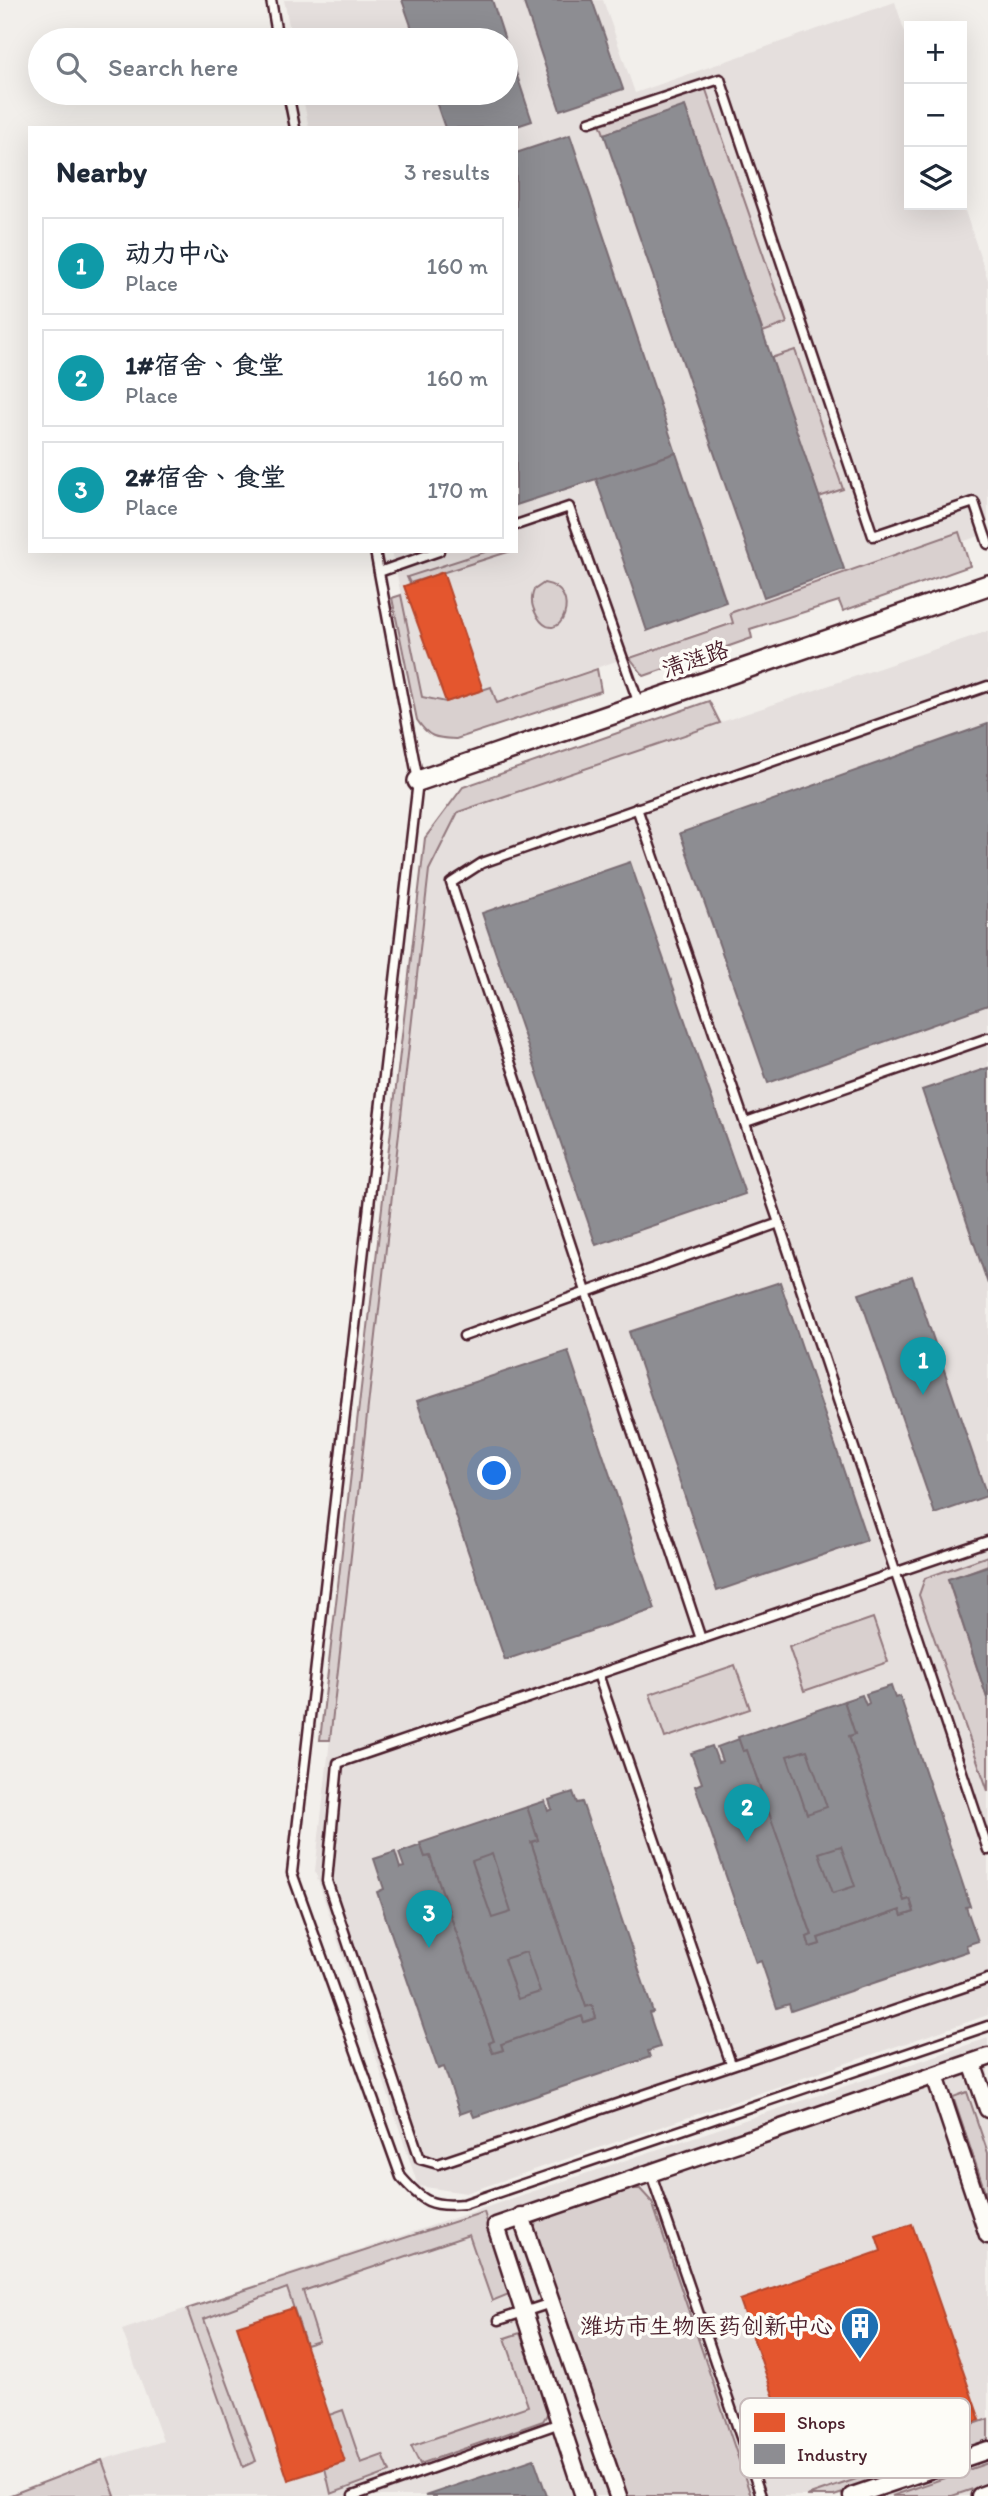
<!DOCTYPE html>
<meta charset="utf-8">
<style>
body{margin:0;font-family:Itim,"LXGW WenKai TC",sans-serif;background:#f6f6f7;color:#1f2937}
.controls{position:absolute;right:21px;top:21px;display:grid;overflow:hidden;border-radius:0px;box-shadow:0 7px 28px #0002}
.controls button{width:63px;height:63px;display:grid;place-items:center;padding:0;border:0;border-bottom:2px solid #e0e1e3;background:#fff;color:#1f2937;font:35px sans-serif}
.you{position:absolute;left:495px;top:1474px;width:24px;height:24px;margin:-18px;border:5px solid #fff;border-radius:50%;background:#1a73e8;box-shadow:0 0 0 10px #1a73e833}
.badge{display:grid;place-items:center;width:46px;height:46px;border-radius:50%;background:#111827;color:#fff;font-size:23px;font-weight:700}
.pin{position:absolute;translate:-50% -58px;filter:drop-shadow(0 2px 4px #0008)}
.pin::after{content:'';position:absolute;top:37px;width:24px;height:21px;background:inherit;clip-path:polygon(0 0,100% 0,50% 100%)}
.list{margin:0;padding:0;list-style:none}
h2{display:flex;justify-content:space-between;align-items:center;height:91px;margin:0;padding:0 28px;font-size:30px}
h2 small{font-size:23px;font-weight:400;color:#747a83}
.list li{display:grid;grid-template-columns:46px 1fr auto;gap:21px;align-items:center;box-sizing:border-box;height:98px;margin:0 14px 14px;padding:0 14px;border:2px solid #e0e1e3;border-radius:0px}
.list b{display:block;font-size:26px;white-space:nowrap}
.list p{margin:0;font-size:23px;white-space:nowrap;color:#747a83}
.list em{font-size:23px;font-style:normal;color:#747a83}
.icon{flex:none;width:38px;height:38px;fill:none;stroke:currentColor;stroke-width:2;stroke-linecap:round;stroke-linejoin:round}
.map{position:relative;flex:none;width:988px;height:2496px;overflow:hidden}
.search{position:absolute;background:#fff;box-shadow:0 7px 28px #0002;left:28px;top:28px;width:490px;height:77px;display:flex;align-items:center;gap:18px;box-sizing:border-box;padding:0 24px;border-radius:38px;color:#747a83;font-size:26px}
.panel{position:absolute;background:#fff;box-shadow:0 7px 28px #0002;left:28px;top:126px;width:490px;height:427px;border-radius:0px}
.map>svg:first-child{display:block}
</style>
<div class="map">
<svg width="988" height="2496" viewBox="0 0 988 2496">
<rect width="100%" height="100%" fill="#f2efeb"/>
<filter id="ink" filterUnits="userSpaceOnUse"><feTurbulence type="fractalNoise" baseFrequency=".0143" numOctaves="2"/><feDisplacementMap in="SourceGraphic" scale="14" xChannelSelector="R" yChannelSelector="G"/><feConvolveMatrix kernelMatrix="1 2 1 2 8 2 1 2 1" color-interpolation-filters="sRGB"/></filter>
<g filter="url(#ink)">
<g fill="#e5dfdd">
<polygon points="284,0 603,0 635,93 895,2 909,45 909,205 962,205 962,202 988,280 988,533 448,719 423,703 392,551 516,551 516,128 309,128 302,93 506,93 506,40 292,40"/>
<polygon points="988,631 988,2015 466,2193 418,2186 315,1871 429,870 458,812"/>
<polygon points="988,2038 988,2496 115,2496 102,2460 163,2441 122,2330"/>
</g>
<g fill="#d9d0cf" stroke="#92787d" stroke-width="2">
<polygon points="705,87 787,323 763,332 685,107 604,134 600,123"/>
<polygon points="795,350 843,489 819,497 771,358"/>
<polygon points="959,532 970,566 843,611 839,601 750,629 752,638 644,676 630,658 733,623 730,613"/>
<polygon points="488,551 511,551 410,583 407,577"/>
<path d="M544,583C585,589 559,652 537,616C532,607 530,600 534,590Z"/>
<path d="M401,595L422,697L446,702L491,687L497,703L597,669L601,691L456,739C435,738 429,738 417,720L392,598Z"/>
<polygon points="709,701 720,723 458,812 429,870 330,1740 320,1740 425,838 463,787"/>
<polygon points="988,1556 988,1565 948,1580 988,1701 988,1791 919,1595 925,1578"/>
<polygon points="873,1618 888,1662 804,1691 789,1647"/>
<polygon points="735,1665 750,1709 665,1738 650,1694"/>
<polygon points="967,2092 988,2153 988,2200 953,2097"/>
<polygon points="632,2189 640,2189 652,2202 751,2496 624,2496 533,2231 536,2223 543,2219"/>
<polygon points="484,2212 509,2294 492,2301 469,2235 303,2291 319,2341 306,2345 287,2288 204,2319 256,2461 243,2467 187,2309"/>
<polygon points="520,2333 548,2413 543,2421 420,2464 411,2446 528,2406 505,2338"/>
<polygon points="343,2410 361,2463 383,2455 390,2472 331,2494 325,2468 329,2415"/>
<polygon points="988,2419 988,2444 834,2496 807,2496 958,2444 954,2431"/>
<polygon points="102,2460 115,2496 8,2496"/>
<polygon points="988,2463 988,2484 952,2496 892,2496"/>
</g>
<g fill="#e4572e" stroke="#b6462d" stroke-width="2">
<polygon points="443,572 483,690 446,702 404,586"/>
<polygon points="912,2224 980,2420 937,2435 933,2422 799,2469 740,2300 881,2251 876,2236"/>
<polygon points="293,2308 345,2462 288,2480 237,2326"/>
</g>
<g fill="#8d8d92" stroke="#796c73" stroke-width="2">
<polygon points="402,0 492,0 505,40 416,40"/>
<polygon points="523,0 592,0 623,89 560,110"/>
<polygon points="506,42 532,121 511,128 445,128 433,93 506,93"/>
<polygon points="685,106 844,569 764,597 604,134"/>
<polygon points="570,135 676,453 516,505 516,153"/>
<polygon points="676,453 726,602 647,631 596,479"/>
<polygon points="988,724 988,1005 768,1083 680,833"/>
<polygon points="630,862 745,1194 596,1245 482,913"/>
<polygon points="988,1068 988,1284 922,1090"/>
<polygon points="912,1276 987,1496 935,1514 859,1294"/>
<polygon points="780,1282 867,1540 717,1591 629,1332"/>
<polygon points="568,1351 655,1609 505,1660 417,1401"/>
<polygon points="988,1566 988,1701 948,1579"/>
<polygon points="891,1686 895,1698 900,1696 970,1906 966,1907 978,1941 966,1945 968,1951 791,2011 789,2004 777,2008 761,1961 756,1963 695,1786 702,1783 691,1753 712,1746 718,1762 722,1761 717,1747 739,1739 743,1751 747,1750 812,1935 807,1937 810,1947 820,1944 818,1938 900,1910 902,1916 914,1912 910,1899 904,1901 849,1736 855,1734 844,1701 862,1695 866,1705 869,1703 866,1694"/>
<polygon points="844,1701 855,1734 849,1736 904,1901 910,1899 914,1912 902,1916 900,1910 818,1938 820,1944 810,1947 807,1937 812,1935 747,1750 743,1751 738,1737"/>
<polygon points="807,1750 827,1807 807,1814 787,1756"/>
<polygon points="573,1792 577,1803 582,1802 653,2012 649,2013 660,2047 648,2051 650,2057 474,2117 471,2110 460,2114 444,2067 438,2069 377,1892 384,1889 374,1859 395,1852 400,1868 404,1867 399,1853 421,1845 425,1857 430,1856 494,2041 489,2043 493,2053 503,2050 501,2044 582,2016 584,2022 596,2018 592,2005 586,2007 531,1842 538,1840 527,1807 545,1801 548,1811 552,1809 549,1800"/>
<polygon points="527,1807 538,1840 531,1842 586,2007 592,2005 596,2018 584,2022 582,2016 501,2044 503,2050 493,2053 489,2043 494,2041 430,1856 425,1857 420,1843"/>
<polygon points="841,1846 855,1886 833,1893 819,1853"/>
<polygon points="492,1854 511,1912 492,1918 472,1861"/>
<polygon points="526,1952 540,1992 518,1999 504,1959"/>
<polygon points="534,2459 547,2496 425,2496"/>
</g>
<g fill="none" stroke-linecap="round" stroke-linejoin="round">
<g stroke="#4a1f2b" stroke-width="13">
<g id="service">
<polyline points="271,0 278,40"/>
<polyline points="288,93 295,128"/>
<polyline points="589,122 720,79 873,536 974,502 988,544"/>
<polyline points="516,525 569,507 639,704"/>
<path d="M375,551L418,781L292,1873L401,2177C423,2202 431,2207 464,2204L988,2026"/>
<polyline points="379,572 439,551"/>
<polyline points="746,1122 988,1038"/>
<polyline points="779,1223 988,1850"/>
<polyline points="464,1336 779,1223 637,808"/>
<polyline points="988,1541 338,1763 327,1881 420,2159 438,2164 988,1979"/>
<polyline points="701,1639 451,883 482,863 988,686"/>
<polyline points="598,1674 731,2064"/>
<polyline points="651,2174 761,2496"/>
<polyline points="499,2320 551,2303"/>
<polyline points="353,2496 560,2423"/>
</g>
</g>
<g stroke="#4a1f2b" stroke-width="21">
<g id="minor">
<polyline points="972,2063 988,2109"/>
<polyline points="935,2076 988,2235"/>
<polyline points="521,2216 618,2496"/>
<polyline points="584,2496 496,2226 988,2057"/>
<polyline points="852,2496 988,2450"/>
<polyline points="980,2496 988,2493"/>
</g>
</g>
<g stroke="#4a1f2b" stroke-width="24">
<polyline id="tertiary" points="418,781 988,585"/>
</g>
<use href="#service" stroke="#fdfcf7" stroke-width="8"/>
<use href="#minor" stroke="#fdfcf7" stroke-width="16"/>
<use href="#tertiary" stroke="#fdfcf7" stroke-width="19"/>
</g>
</g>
<defs>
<g id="building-pin" transform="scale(2.0125)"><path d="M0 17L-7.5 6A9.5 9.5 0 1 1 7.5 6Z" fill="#1f6fb2" stroke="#fdfcf7"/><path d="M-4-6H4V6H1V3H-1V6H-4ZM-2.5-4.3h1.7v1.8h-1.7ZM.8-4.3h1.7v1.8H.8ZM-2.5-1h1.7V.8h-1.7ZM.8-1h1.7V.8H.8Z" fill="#fff"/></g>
</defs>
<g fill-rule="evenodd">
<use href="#building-pin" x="860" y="2326"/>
</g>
<g text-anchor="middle" stroke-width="7" stroke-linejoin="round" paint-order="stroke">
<g font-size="23" fill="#4a1f2b" stroke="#fdfcf7">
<text transform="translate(695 659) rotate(-19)" y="8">清涟路</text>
</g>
<g font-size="23" fill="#4a1f2b" stroke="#fdfcf7" text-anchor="end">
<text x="833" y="2334">潍坊市生物医药创新中心</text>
</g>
</g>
<rect x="740" y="2398" width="230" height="80" rx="10" fill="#fdfcf7" stroke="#c7baba" stroke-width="2"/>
<rect x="754" y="2413" width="31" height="19" fill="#e4572e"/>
<rect x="754" y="2444" width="31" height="20" fill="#8d8d92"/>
<g font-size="19" fill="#4a1f2b">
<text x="797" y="2429">Shops</text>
<text x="797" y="2461">Industry</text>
</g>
</svg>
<div class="controls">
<button>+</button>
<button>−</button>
<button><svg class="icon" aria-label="layers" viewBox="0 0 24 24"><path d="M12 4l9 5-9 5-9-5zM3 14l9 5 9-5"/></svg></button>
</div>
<div class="you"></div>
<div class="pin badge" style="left:923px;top:1395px;background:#0f9aa8">1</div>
<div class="pin badge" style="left:747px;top:1842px;background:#0f9aa8">2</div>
<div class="pin badge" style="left:429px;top:1948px;background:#0f9aa8">3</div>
<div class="search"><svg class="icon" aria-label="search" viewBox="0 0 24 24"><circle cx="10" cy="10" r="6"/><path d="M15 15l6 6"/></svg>Search here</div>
<section class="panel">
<h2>Nearby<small>3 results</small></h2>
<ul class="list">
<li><span class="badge" style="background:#0f9aa8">1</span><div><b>动力中心</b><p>Place</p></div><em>160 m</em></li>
<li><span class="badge" style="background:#0f9aa8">2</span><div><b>1#宿舍、食堂</b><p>Place</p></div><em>160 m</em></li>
<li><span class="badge" style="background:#0f9aa8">3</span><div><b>2#宿舍、食堂</b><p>Place</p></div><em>170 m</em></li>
</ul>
</section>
</div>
